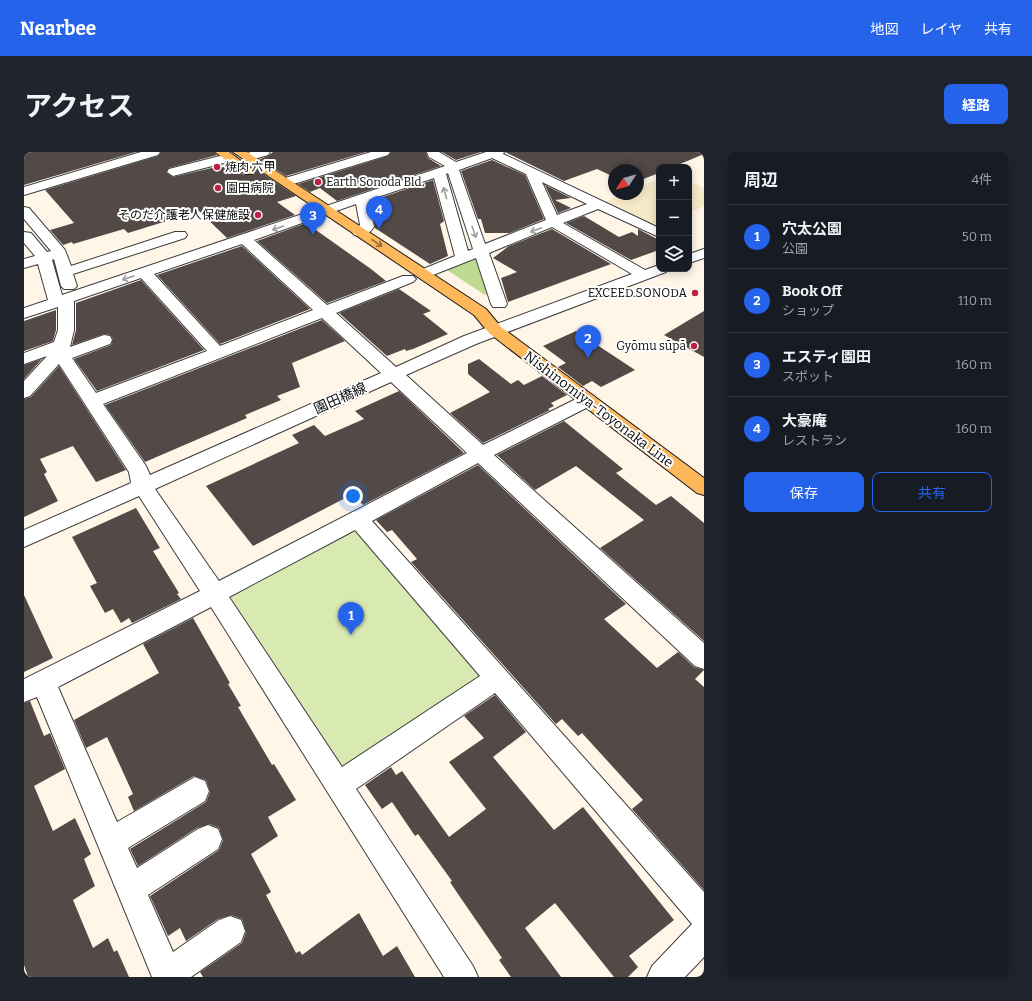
<!DOCTYPE html>
<html lang="ja">
<meta charset="utf-8">
<style>
body{margin:0;font-family:Bitter,"Noto Sans JP",serif;background:#20242c;color:#f1f3f6}
.controls{position:absolute;right:12px;top:12px;display:grid;overflow:hidden;border-radius:8px;box-shadow:0 2px 10px #0003}
.controls button{width:36px;height:36px;display:grid;place-items:center;padding:0;border:0;border-bottom:1px solid #363941;background:#171b24;color:#f1f3f6;font:20px sans-serif}
.compass{position:absolute;left:584px;top:12px;width:36px;height:36px;border-radius:50%;background:#171b24;box-shadow:0 2px 10px #0003;rotate:234deg}
.you{position:absolute;left:329px;top:344px;width:14px;height:14px;margin:-10px;border:3px solid #fff;border-radius:50%;background:#1a73e8;box-shadow:0 0 0 6px #1a73e833}
.badge{display:grid;place-items:center;width:26px;height:26px;border-radius:50%;background:#2563eb;color:#fff;font-size:13px;font-weight:700}
.pin{position:absolute;translate:-50% -33px;filter:drop-shadow(0 1px 2px #0008)}
.pin::after{content:'';position:absolute;top:21px;width:14px;height:12px;background:inherit;clip-path:polygon(0 0,100% 0,50% 100%)}
.list{margin:0;padding:0;list-style:none}
h2{display:flex;justify-content:space-between;align-items:center;height:52px;margin:0;padding:0 16px;font-size:17px}
h2 small{font-size:13px;font-weight:400;color:#9ea1a6}
.list li{display:grid;grid-template-columns:26px 1fr auto;gap:12px;align-items:center;box-sizing:border-box;height:64px;padding:0 16px;border-top:1px solid #363941}
.list b{display:block;font-size:15px;white-space:nowrap}
.list p{margin:0;font-size:13px;white-space:nowrap;color:#9ea1a6}
.list em{font-size:13px;font-style:normal;color:#9ea1a6}
.actions{display:flex;gap:8px;padding:12px 16px}
.actions a{flex:1;padding:9px 0;border:1px solid #2563eb;border-radius:8px;text-align:center;font-size:14px;color:#2563eb}
.actions .main{background:#2563eb;color:#fff}
.icon{flex:none;width:22px;height:22px;fill:none;stroke:currentColor;stroke-width:2;stroke-linecap:round;stroke-linejoin:round}
.map{position:relative;flex:none;width:680px;height:825px;overflow:hidden;border-radius:8px}
header{display:flex;align-items:center;gap:24px;box-sizing:border-box;height:56px;padding:0 20px;background:#2563eb;color:#fff}
header strong{font-size:19px}
nav{display:flex;gap:22px;margin-inline-start:auto;font-size:14px}
.intro{display:flex;align-items:center;justify-content:space-between;box-sizing:border-box;height:96px;padding:0 24px}
h1{margin:0;font-size:28px}
.button{padding:10px 18px;border-radius:8px;background:#2563eb;color:#fff;font-size:14px;font-weight:700}
main{display:flex;gap:24px;padding:0 24px}
aside{flex:1;background:#171b24;border-radius:8px;box-shadow:0 2px 10px #0003}
.map>svg:first-child{display:block}
</style>
<header>
<strong>Nearbee</strong>
<nav><a>地図</a><a>レイヤ</a><a>共有</a></nav>
</header>
<div class="intro"><h1>アクセス</h1><a class="button">経路</a></div>
<main>
<div class="map">
<svg width="680" height="825" viewBox="0 0 680 825">
<rect width="100%" height="100%" fill="#fff6e7"/>
<g fill="#f5e9c7">
<polygon points="635,27 635,75 632,77 579,51 599,42 614,42 614,36"/>
<polygon points="665,29 680,36 680,54 665,61"/>
</g>
<polygon fill="#d8e9b1" points="326,380 335,381 454,518 456,525 322,614 313,612 206,448 211,440"/>
<polygon fill="#beda90" points="452,107 464,141 461,143 423,118"/>
<g fill="#534946">
<polygon points="0,0 112,0 0,33"/>
<polygon points="137,0 190,0 193,3 145,16 142,20 149,25 196,14 196,16 206,13 220,23 230,23 232,18 223,11 272,44 253,50 271,63 203,86 175,59 104,81 100,77 49,92 48,90 39,93 26,78 50,71 21,38 134,4"/>
<polygon points="249,0 342,0 262,24 236,7 244,4"/>
<polygon points="367,0 402,0 404,6 417,14 313,49 296,36 286,40 274,32 364,4"/>
<polygon points="418,0 457,0 432,8"/>
<polygon points="481,0 680,0 680,2 649,15 635,15 635,21 614,29 614,18 590,18 590,25 573,17 540,29"/>
<polygon points="468,8 501,23 520,67 486,81 461,81 457,67 454,67 437,19"/>
<polygon points="409,28 420,69 416,72 424,104 406,112 351,76 347,49"/>
<polygon points="521,33 547,46 531,48 547,56 534,61"/>
<polygon points="560,64 595,85 608,80 614,84 614,77 635,88 635,98 607,108 542,71"/>
<polygon points="282,71 347,117 362,129 303,151 233,89"/>
<polygon points="528,77 587,112 484,150 477,126 493,120 469,106 485,94"/>
<polygon points="218,94 286,157 196,192 133,123"/>
<polygon points="117,128 180,198 73,239 50,207 87,193 89,187 86,183 80,182 48,193 52,178 52,151"/>
<polygon points="375,137 407,159 399,162 424,182 389,197 382,199 381,197 363,204 315,161"/>
<polygon points="32,158 32,178 29,189 0,199 0,169"/>
<polygon points="680,159 680,205 640,183"/>
<polygon points="298,168 321,189 268,211 276,235 253,244 257,248 221,263 223,266 121,310 81,253"/>
<polygon points="552,179 611,218 577,235 568,229 559,234 534,215 542,211 519,194"/>
<polygon points="18,207 0,227 0,213"/>
<polygon points="455,207 487,232 494,228 500,233 518,224 543,243 527,251 530,254 524,257 526,258 459,291 426,261 466,240 444,222 444,212"/>
<polygon points="35,214 102,318 72,330 49,294 16,307 23,320 20,322 34,349 0,365 0,247 7,245"/>
<polygon points="375,239 440,301 339,353 329,342 229,394 182,334 275,291 268,283 290,273 301,284 340,267 331,259"/>
<polygon points="540,269 599,317 592,321 632,353 647,344 680,371 680,489 576,396 620,368 552,314 511,338 473,303"/>
<polygon points="454,313 602,452 580,467 633,516 654,500 670,515 680,518 671,527 680,535 680,738 608,657 619,648 558,581 554,584 538,567 532,572 387,410 393,407 368,378 363,380 352,368"/>
<polygon points="112,356 136,396 129,399 155,441 153,442 157,447 108,471 105,466 97,471 89,457 81,461 66,434 73,431 48,385"/>
<polygon points="0,443 29,506 0,520"/>
<polygon points="169,466 206,531 204,532 217,554 214,555 248,613 250,612 272,648 244,665 254,684 227,702 247,740 242,743 272,801 276,799 278,803 335,761 359,804 373,794 391,825 179,825 176,820 218,791 222,780 218,767 207,763 194,767 162,789 156,776 144,784 126,744 195,698 199,688 195,676 185,672 173,676 114,714 106,697 182,650 186,640 182,628 170,624 110,659 104,645 109,642 83,585 62,596 50,568 135,521 119,492"/>
<polygon points="471,543 502,580 469,605 530,678 559,655 650,768 605,804 614,815 604,825 590,825 531,751 501,776 537,825 487,825 475,808 478,806 434,742 426,730 428,729 394,682 391,684 368,650 358,657 341,633 367,615 372,623 378,619 425,685 462,657 425,610 460,586 440,564"/>
<polygon points="6,549 20,584 26,581 41,617 10,634 29,679 51,666 67,702 60,707 71,734 49,748 69,796 84,786 90,800 93,798 105,825 4,825 0,813 0,551"/>
</g>
<g fill="none" stroke-linecap="round" stroke-linejoin="round">
<g stroke="#3d3d3d" stroke-width="2">
<g id="minor">
<polygon points="117,0 136,0 134,3 0,43 0,35"/>
<polygon points="227,0 246,0 244,3 223,9 217,5 219,2"/>
<polygon points="347,0 366,0 364,3 266,33 258,33 256,30 258,27"/>
<path d="M403,0H415L432,10L462,0H480L479,2L635,76V85L574,57L539,71L621,118L635,113V117H644L642,120L452,192L382,223L459,293L558,244L564,242L570,244L573,248L570,252L470,303L680,491V517L671,514L454,311L348,369L680,740V805L661,825H623L628,814L668,772L471,541L332,637L449,814L454,825H420L187,455L34,535L93,670L171,625L181,629L185,639L181,649L104,696L113,716L174,677L184,673L194,677L198,687L194,697L124,743L149,800L195,768L206,764L217,768L221,779L217,790L167,825H128L13,545L0,550V527L176,439L115,344L0,395V378L107,331L105,320L35,212L6,244L0,246V229L23,204L0,212V201L30,190L34,178V155L0,166V156L24,148L14,112L0,116V107L11,104L0,91V80L7,81L23,100L27,99L0,67V55L5,56L41,98L47,114L151,80H161L163,83L161,86L49,122L53,134L50,137H40L37,134L30,107L28,108L38,143L421,14L405,5ZM468,6L502,22L522,68L461,92L435,18ZM424,21L449,97L444,99L422,22ZM410,26L431,104L394,119L392,122L394,125H404L452,106L467,152L469,155H481L483,152L465,101L528,75L608,122L440,184L372,215L312,161L389,130L392,127L389,124H379L303,153L230,88L332,52L336,73L328,80L330,83C338,85 345,82 350,75L345,48ZM518,30L563,52L533,63ZM218,92L289,158L196,194L130,122ZM117,126L183,199L72,241L48,206L86,192L88,188L86,184L80,183L46,195L50,178V149ZM298,166L357,221L126,323L122,314L79,252ZM367,230L443,301L195,429L131,337ZM331,378L456,524L318,615L205,445Z"/>
<polygon points="196,4 200,5 202,8 200,11 149,24 143,20 145,17"/>
<polygon points="680,97 680,106 665,111 665,102"/>
</g>
</g>
<g stroke="#1b1b1b" stroke-width="2">
<g id="major">
<polygon points="191,0 205,0 231,19 229,22 221,22"/>
<polygon points="209,0 223,0 462,157 477,175 680,326 680,343 673,341 465,181 450,163"/>
</g>
</g>
<use href="#minor" fill="#fff" fill-rule="evenodd"/>
<use href="#major" fill="#fcb85a" fill-rule="evenodd"/>
</g>
<defs><path id="oneway-shaft" d="M-6 0H5M1.5-3L5.5 0L1.5 3" fill="none" stroke-width="1.6" stroke-linecap="round" stroke-linejoin="round"/></defs>
<g stroke="#9d9d9d">
<use href="#oneway-shaft" transform="translate(421 41) rotate(-105)"/>
<use href="#oneway-shaft" transform="translate(254 76) rotate(161)"/>
<use href="#oneway-shaft" transform="translate(512 78) rotate(159)"/>
<use href="#oneway-shaft" transform="translate(450 80) rotate(71)"/>
<use href="#oneway-shaft" transform="translate(104 126) rotate(161)"/>
</g>
<use stroke="#8f6a36" href="#oneway-shaft" transform="translate(353 91) rotate(34)"/>
<g fill="#bc2043" stroke="#fff" stroke-width="1.5">
<circle cx="193" cy="15" r="4"/>
<circle cx="294" cy="30" r="4"/>
<circle cx="194" cy="36" r="4"/>
<circle cx="234" cy="63" r="4"/>
<circle cx="671" cy="141" r="4"/>
<circle cx="670" cy="194" r="4"/>
</g>
<g text-anchor="middle" stroke-width="4" stroke-linejoin="round" paint-order="stroke">
<g font-size="12" fill="#0a0a0a" stroke="#fff" text-anchor="start">
<text x="201" y="19">焼肉 六甲</text>
<text x="302" y="34">Earth Sonoda Bld.</text>
<text x="202" y="40">園田病院</text>
<text x="226" y="67" text-anchor="end">そのだ介護老人保健施設</text>
<text x="663" y="145" text-anchor="end">EXCEED.SONODA</text>
<text x="662" y="198" text-anchor="end">Gyōmu sūpā</text>
</g>
<g font-size="14" fill="#0a0a0a" stroke="#fff">
<text transform="translate(316 246) rotate(-24)" y="5">園田橋線</text>
<text transform="translate(575 257) rotate(37)" y="5">Nishinomiya-Toyonaka Line</text>
</g>
</g>
</svg>
<div class="controls">
<button>+</button>
<button>−</button>
<button><svg class="icon" aria-label="layers" viewBox="0 0 24 24"><path d="M12 4l9 5-9 5-9-5zM3 14l9 5 9-5"/></svg></button>
</div>
<svg class="compass" viewBox="-18 -18 36 36"><path d="M0-13l5 13h-10z" fill="#e53935"/><path d="M0 13l5-13h-10z" fill="#9ea1a6"/></svg>
<div class="you"></div>
<div class="pin badge" style="left:327px;top:483px">1</div>
<div class="pin badge" style="left:564px;top:206px">2</div>
<div class="pin badge" style="left:289px;top:83px">3</div>
<div class="pin badge" style="left:355px;top:77px">4</div>
</div>
<aside>
<h2>周辺<small>4件</small></h2>
<ul class="list">
<li><span class="badge">1</span><div><b>穴太公園</b><p>公園</p></div><em>50 m</em></li>
<li><span class="badge">2</span><div><b>Book Off</b><p>ショップ</p></div><em>110 m</em></li>
<li><span class="badge">3</span><div><b>エスティ園田</b><p>スポット</p></div><em>160 m</em></li>
<li><span class="badge">4</span><div><b>大豪庵</b><p>レストラン</p></div><em>160 m</em></li>
</ul>
<div class="actions"><a class="main">保存</a><a>共有</a></div>
</aside>
</main>
